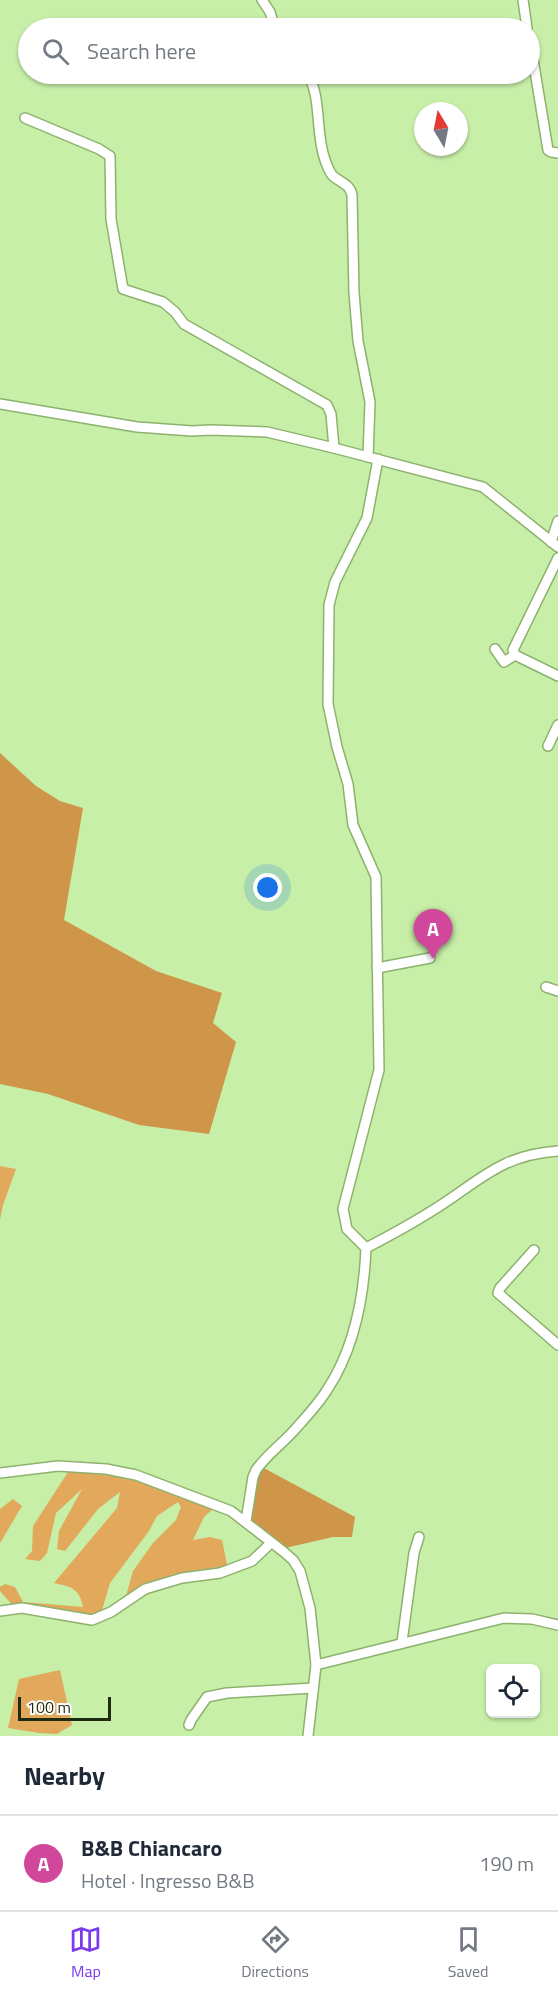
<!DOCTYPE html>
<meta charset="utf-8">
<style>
body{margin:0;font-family:"Titillium Web",sans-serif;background:#f6f6f7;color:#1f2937}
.controls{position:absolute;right:18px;bottom:18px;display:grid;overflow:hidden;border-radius:9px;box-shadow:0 2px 4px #0004}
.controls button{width:54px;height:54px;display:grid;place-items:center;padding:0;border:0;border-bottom:2px solid #e0e1e3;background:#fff;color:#1f2937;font:30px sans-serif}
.compass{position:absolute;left:414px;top:102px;width:54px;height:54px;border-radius:50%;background:#fff;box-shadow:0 2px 4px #0004;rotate:350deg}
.scale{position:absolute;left:18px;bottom:15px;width:93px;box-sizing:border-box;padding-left:6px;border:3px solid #1d2c10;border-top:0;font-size:16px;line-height:21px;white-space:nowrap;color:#1d2c10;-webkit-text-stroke:4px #fff;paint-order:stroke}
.you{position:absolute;left:268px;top:888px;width:21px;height:21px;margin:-15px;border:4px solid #fff;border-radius:50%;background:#1a73e8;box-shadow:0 0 0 9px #1a73e833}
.badge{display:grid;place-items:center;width:39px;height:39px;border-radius:50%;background:#7c3aed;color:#fff;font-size:20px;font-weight:700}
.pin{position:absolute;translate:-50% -50px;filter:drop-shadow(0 2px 3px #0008)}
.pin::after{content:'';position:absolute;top:32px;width:21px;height:18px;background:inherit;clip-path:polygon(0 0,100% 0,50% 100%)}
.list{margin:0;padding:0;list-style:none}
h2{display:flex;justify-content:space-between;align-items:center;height:78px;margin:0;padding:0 24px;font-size:26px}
h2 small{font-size:20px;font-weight:400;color:#747a83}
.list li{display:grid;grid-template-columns:39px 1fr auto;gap:18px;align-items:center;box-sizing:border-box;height:96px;padding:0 24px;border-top:2px solid #e0e1e3}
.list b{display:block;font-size:22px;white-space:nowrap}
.list p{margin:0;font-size:20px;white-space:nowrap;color:#747a83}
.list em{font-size:20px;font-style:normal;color:#747a83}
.icon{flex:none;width:33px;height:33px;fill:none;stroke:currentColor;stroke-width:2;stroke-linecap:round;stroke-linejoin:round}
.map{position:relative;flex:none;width:558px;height:1736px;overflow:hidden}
.search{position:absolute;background:#fff;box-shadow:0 2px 4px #0004;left:18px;right:18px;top:18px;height:66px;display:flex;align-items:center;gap:15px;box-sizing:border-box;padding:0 21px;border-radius:33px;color:#747a83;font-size:22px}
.sheet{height:174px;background:#fff}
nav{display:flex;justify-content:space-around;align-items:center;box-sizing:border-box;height:84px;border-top:2px solid #e0e1e3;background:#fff;font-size:16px;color:#747a83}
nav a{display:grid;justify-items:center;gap:3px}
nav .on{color:#7c3aed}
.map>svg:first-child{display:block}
</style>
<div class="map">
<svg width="558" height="1736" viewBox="0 0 558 1736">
<rect width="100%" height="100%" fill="#c8efa8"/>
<g fill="#e2a85c">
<polygon points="0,1166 16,1169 3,1205 0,1220"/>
<path d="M70,1469L125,1476L215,1507L204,1517L193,1540L210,1537L222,1540L228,1569L155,1585L124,1603L133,1571L153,1543L176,1520L181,1507L178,1502L157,1516L149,1531L110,1583L100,1617L14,1607L0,1591V1587L5,1584L15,1587L23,1602L83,1607C79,1588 72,1587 54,1583L117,1508L120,1492L98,1509L65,1551L57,1549L59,1531L82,1489L56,1513L47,1553L40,1561L25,1559L32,1551L33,1526Z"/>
<polygon points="13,1499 22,1506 0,1543 0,1509"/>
<polygon points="60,1670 72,1725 57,1734 39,1733 8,1728 19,1679"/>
</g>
<g fill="#cf9548">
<polygon points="0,753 36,786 60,801 83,808 64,920 156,971 222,993 213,1023 236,1042 209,1134 139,1125 48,1094 0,1084"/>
<polygon points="260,1466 355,1517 352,1537 333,1537 285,1548 250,1523 252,1492"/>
</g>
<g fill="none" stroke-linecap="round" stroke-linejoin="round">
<g stroke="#8db26e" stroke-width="12">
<g id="minor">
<polyline points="262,0 270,12 275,28"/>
<polyline points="523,0 527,28"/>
<polyline points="530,41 548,150 551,152 558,153"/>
<path d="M308,74C322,100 315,132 325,160C327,165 329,172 333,176C341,183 350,184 352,195L354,293L358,341L370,402L368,457"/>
<polyline points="25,118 99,149 110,156 111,219 123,289 163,302 175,312 184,324 327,405 331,414 334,448"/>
<polyline points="0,404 137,427 192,431 210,430 267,432 334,448 483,487 558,547"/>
<polyline points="551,542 558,521"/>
<polyline points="558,558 513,650 515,655 558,676"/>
<polyline points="495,649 504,662 515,655"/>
<polyline points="548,746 558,725"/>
<polyline points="377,968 430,958"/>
<polyline points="546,987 558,991"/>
<path d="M366,1248C391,1235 415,1222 438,1207C483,1178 502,1155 558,1151"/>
<polyline points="534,1250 500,1288 498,1293 558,1345"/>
<polyline points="0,1473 58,1466 106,1469 136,1475 231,1511 284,1552 293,1560 300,1571 310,1608 316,1665 308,1736"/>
<path d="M246,1521L253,1477L256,1470C268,1453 285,1442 298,1426C308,1415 319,1403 327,1390C355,1348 364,1297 366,1248L347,1229L343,1209L379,1070L376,877L353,825L348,784L337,747L328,704L329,605L335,582L367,518L378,459"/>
<polyline points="0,1611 22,1608 92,1620 111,1612 145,1589 182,1578 220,1573 252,1561 271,1543"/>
<polyline points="402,1642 414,1553 419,1537"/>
<polyline points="316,1665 504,1618 532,1619 558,1625"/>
<polyline points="189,1725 191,1720 207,1697 227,1693 313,1688"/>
</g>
</g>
<use href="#minor" stroke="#fff" stroke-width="9"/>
</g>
</svg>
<div class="controls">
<button><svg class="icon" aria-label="locate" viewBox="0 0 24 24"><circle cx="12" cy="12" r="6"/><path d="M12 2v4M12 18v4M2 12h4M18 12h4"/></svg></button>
</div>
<svg class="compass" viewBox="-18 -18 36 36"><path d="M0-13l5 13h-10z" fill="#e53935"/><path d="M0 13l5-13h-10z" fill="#747a83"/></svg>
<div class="scale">100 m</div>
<div class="you"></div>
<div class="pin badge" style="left:433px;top:959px;background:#d1479c">A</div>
<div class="search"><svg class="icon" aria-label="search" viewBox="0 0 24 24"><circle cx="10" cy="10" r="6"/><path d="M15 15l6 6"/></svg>Search here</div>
</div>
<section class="sheet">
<h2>Nearby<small></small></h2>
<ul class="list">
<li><span class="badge" style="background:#d1479c">A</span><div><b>B&amp;B Chiancaro</b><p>Hotel · Ingresso B&amp;B</p></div><em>190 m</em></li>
</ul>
</section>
<nav>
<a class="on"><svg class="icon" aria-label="map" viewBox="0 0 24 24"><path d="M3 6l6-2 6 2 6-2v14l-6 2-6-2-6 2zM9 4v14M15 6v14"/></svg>Map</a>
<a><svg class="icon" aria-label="directions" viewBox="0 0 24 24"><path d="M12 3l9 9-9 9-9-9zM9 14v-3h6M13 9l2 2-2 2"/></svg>Directions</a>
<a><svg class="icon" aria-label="saved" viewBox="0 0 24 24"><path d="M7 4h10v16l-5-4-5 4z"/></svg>Saved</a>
</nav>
